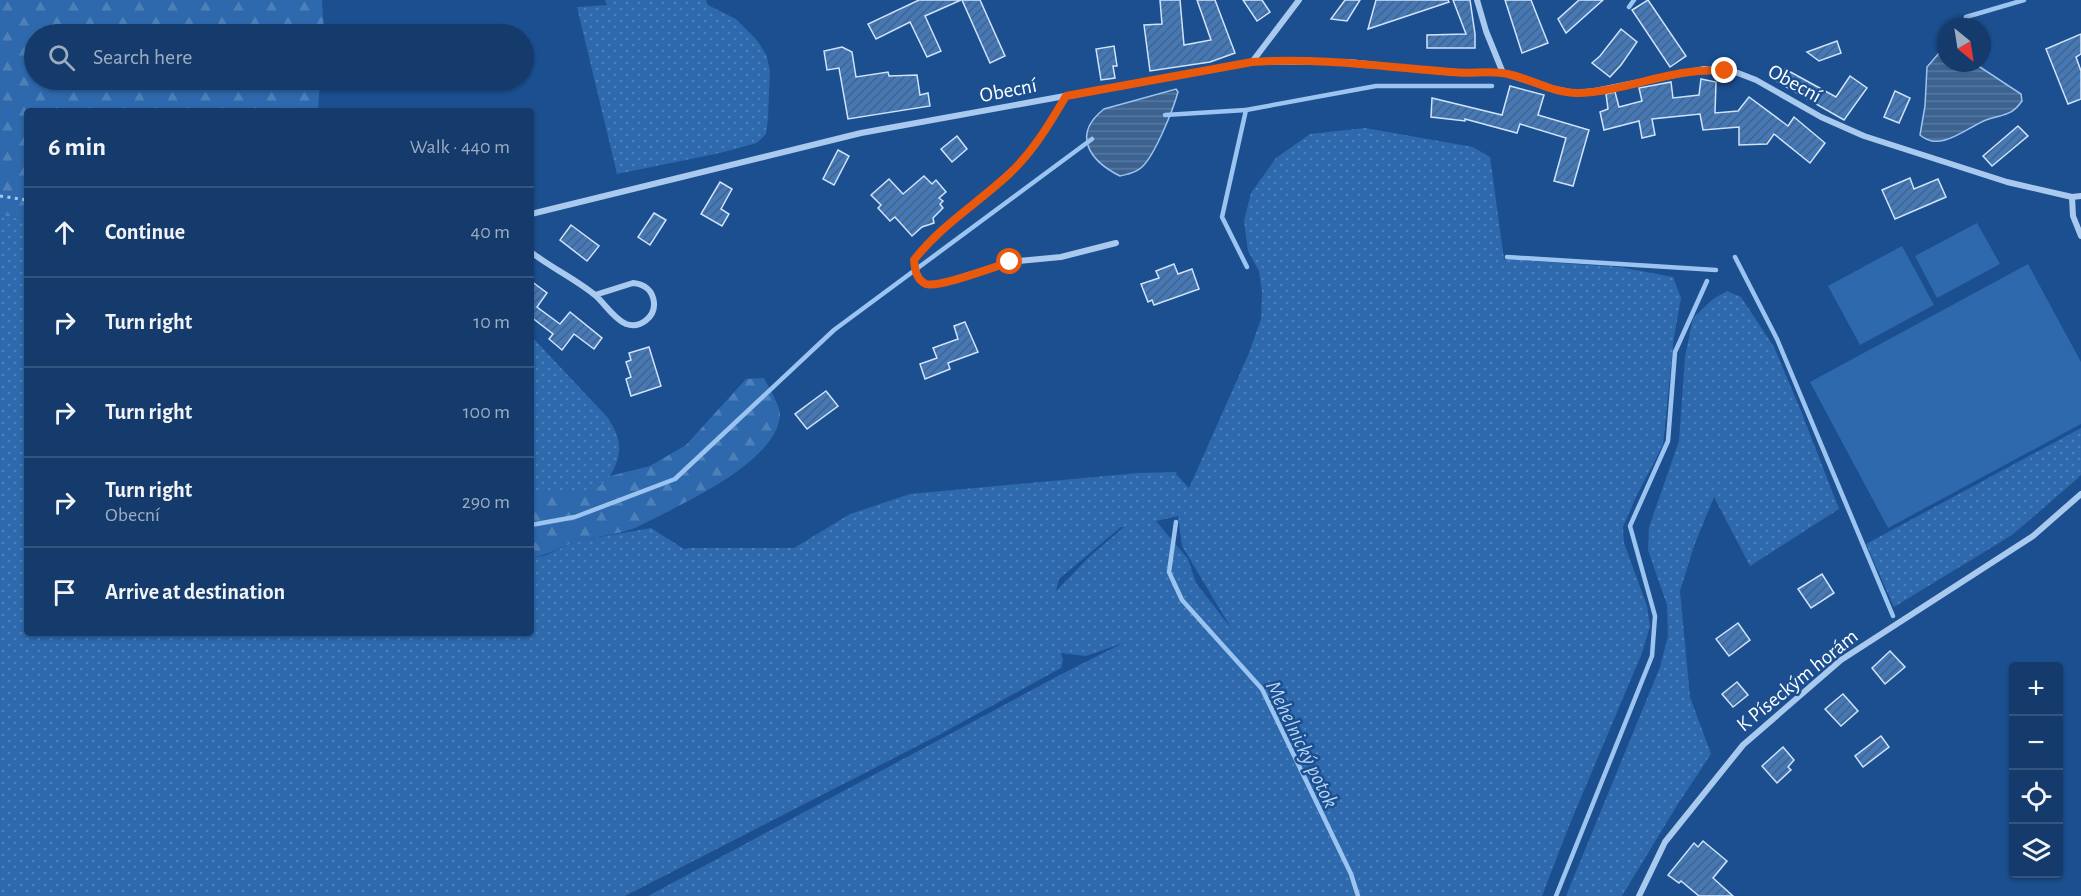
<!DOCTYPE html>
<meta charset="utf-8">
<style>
body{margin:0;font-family:"Alegreya Sans",sans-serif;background:#1d4271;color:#f1f3f6}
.controls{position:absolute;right:18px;bottom:18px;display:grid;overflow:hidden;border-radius:6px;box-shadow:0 2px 4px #0004}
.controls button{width:54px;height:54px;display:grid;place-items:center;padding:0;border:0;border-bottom:2px solid #33557e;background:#143b6b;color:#f1f3f6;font:30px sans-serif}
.compass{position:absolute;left:1937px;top:18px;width:54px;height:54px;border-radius:50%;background:#143b6b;box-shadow:0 2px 4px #0004;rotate:150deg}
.stop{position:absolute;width:18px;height:18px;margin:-14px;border:4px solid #ea580c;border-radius:50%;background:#fff}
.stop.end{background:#ea580c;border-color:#fff;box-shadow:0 2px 6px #0008}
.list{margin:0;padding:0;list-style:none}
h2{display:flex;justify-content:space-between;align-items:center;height:78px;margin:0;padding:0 24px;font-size:26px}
h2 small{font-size:20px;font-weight:400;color:#9dadc1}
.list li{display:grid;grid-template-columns:39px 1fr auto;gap:18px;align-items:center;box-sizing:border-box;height:90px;padding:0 24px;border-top:2px solid #33557e}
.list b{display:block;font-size:22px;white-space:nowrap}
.list p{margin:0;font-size:20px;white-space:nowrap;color:#9dadc1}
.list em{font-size:20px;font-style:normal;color:#9dadc1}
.icon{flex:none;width:33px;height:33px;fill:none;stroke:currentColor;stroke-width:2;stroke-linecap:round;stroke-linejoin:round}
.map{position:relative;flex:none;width:2081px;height:896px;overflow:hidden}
.search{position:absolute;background:#143b6b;box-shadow:0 2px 4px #0004;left:24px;top:24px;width:510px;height:66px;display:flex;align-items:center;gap:15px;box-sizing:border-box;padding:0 21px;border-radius:33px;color:#9dadc1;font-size:22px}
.panel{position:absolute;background:#143b6b;box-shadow:0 2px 4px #0004;left:24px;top:108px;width:510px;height:528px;border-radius:6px}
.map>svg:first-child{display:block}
</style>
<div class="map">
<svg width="2081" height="896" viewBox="0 0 2081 896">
<defs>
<pattern id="grass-dots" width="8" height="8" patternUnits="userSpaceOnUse" patternTransform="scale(1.5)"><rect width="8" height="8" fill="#2e69ad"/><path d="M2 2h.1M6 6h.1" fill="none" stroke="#4d80b9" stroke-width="1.8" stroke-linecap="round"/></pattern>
<pattern id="forest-firs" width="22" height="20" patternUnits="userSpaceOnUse" patternTransform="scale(1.5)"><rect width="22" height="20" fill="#2e69ad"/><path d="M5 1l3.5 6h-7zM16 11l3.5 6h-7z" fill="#4d80b9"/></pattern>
<pattern id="water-rules" width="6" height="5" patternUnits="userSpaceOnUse" patternTransform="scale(1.5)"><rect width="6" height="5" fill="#3c6290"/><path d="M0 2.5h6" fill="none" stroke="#597aa1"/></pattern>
<pattern id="building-hatch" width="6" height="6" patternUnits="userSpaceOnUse" patternTransform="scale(1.5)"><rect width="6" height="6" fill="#4478b7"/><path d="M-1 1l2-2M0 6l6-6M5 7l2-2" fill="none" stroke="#486282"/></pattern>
</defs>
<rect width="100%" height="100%" fill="#1b4f8f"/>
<g fill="url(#grass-dots)" fill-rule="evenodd">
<polygon points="605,0 706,0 708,5 736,19 756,39 766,54 770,70 768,119 766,134 757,143 720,153 617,174 577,7 607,5"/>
<path d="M1365,128L1473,147L1490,157L1504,259L1619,267L1673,277L1681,298L1674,337L1663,445L1636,497L1623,527L1624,543L1647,606L1650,626L1642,653L1569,826L1542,896H648L1056,677L1123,643L1086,656L1061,653L1063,660L1061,668L935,737L625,896H0V215L27,219V633H531V557L544,556L577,541L651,528L684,549L689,548H794L850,514L910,494L1138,473L1177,472L1176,474L1189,488L1249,353L1261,319L1262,292L1259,271L1248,251L1244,221L1251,193L1276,158L1310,134ZM1178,516L1182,546L1231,628L1196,583L1188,559L1156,521ZM1121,527H1124L1090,556L1056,591L1059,579Z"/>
<polygon points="1727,291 1741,297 1774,347 1801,411 1839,509 1750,566 1714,497 1694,546 1680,591 1690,697 1711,754 1676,807 1622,896 1566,896 1660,667 1668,636 1667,605 1648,550 1649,527 1679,441 1685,357 1693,318 1713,299"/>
<path d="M531,336L608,418C613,426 618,435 619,444C621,462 607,489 588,492C570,496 549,493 531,493Z"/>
<polygon points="2081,428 2081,475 2077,479 2012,535 1894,607 1866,544"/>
</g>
<g fill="url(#forest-firs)">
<polygon points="0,0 322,0 324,34 34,34 34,80 320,80 318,111 27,111 27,219 0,215"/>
<path d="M764,378C769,387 781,408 780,416C775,465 675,507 635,528C617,535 598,536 580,541C563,545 549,556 531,557V493L589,492L600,486L610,476L650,466L686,445L746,379Z"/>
</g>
<g fill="#2e69ad">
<polygon points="1977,223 2000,264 1937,298 1915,256"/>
<polygon points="1902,246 1934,305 1860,345 1828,286"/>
<polygon points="2028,264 2081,362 2081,424 1888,528 1810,382"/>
</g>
<g fill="url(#water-rules)" stroke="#9cc4f0" stroke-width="1.5">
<path d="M1946,50V63H1974L2021,94L2022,101C2011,117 2002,114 1986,120C1966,128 1940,153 1920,135L1925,106L1927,67L1939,53Z"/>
<path d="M1176,89L1178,92C1173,110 1155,155 1142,167C1136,173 1128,174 1120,176C1090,161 1071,135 1104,109Z"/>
</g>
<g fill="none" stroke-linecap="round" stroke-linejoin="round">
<g stroke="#9cc4f0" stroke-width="4.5">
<polyline points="1629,7 1634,0"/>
<polyline points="1964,27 1966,17 2024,0"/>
<polyline points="1165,115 1246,110"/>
<polyline points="1507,257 1716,270"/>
<polyline points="1735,257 1777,339 1893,616"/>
<polyline points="1247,267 1222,217 1246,110 1376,86 1492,86"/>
<polyline points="1176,522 1169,572 1182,600 1262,689 1351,874 1358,896"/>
<polyline points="531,525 575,517 675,479 834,330 1092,139"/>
<polyline points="1556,896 1652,656 1655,616 1630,526 1668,441 1675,352 1707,281"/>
</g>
</g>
<g fill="url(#building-hatch)" stroke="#cfe3fa" stroke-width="1.5">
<polygon points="919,0 961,0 925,16 941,51 927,57 910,22 876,39 868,24"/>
<polygon points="962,0 980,0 1005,56 990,63"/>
<polygon points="1160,0 1180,0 1184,45 1211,40 1197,0 1215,0 1235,53 1210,62 1150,71 1144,25 1162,24"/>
<polygon points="1243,0 1262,0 1270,12 1257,21"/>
<polygon points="1345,0 1360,0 1347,21 1331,19"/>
<polygon points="1376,0 1448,0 1449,2 1368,29"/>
<polygon points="1453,0 1470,0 1475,34 1475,48 1427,48 1427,35 1466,34"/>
<polygon points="1505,0 1531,0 1548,43 1522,53"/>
<polygon points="1579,0 1603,0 1566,33 1558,19"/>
<polygon points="1648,0 1686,56 1670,67 1632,10"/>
<polygon points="1621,29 1637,42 1621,65 1610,77 1592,63 1600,56"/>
<polygon points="2081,34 2081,54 2076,57 2081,71 2081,99 2068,104 2046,49"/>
<polygon points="1837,41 1841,53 1819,61 1807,52"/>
<polygon points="1114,46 1117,66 1113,66 1115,78 1101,80 1096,49"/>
<polygon points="842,47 852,52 856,77 888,72 889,76 917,75 920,95 928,93 930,106 848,119 839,68 827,70 824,51"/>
<polygon points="1785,69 1836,97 1850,76 1867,88 1844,120 1776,81"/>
<polygon points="1701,79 1716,82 1715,113 1738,111 1749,97 1788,126 1794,117 1825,143 1810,163 1774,134 1767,144 1739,145 1739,127 1703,130 1700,114 1652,119 1655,135 1642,138 1639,121 1604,130 1600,112 1608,109 1606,94 1615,92 1619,107 1642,101 1639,88 1671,82 1673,98 1699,95"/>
<polygon points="1510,86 1544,95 1538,115 1589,130 1573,186 1554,181 1566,138 1520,124 1517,133 1465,119 1465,121 1431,117 1432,98 1502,115"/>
<polygon points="1895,91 1910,98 1899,123 1884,117"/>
<polygon points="2018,126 2028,136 1992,166 1983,156"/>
<polygon points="957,136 967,149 952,162 941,149"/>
<polygon points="838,150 849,156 834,185 823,179"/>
<polygon points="924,176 932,184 936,180 946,192 939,198 943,201 940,204 943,208 933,218 934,223 922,227 912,236 895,217 890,221 878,208 881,205 871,195 889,179 903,194"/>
<polygon points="1910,178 1914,189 1938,179 1946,197 1895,219 1882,190"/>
<polygon points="720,182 732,189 721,209 729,214 722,226 701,214"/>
<polygon points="654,213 666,220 650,245 638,237"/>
<polygon points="571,225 599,246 587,261 560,240"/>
<polygon points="1174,264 1178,274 1192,269 1199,289 1154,305 1152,300 1148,302 1141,284 1159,278 1156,271"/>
<polygon points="531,281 547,293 537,307 560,324 570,312 602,338 594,349 574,334 562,350 549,339 553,334 531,317"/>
<polygon points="965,322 978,352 948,363 950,369 925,379 920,364 937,358 933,348 958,339 954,326"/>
<polygon points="649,347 661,386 631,396 626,379 631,377 626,362 631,360 629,353"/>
<polygon points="826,391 838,406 807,429 795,414"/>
<polygon points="1822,574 1834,593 1811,608 1798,589"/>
<polygon points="1738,623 1750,640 1729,656 1716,639"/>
<polygon points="1890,651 1905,667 1885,684 1872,668"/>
<polygon points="1737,682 1748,695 1733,707 1722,694"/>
<polygon points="1843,694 1858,711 1841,726 1825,709"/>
<polygon points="1881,736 1889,747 1863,767 1855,756"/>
<polygon points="1783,747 1794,760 1788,767 1791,770 1777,783 1762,766"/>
<polygon points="1703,841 1727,861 1713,878 1733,896 1699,896 1681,881 1679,883 1668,875 1694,843 1698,847"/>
</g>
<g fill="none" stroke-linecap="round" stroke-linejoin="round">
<polyline stroke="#a9c9ee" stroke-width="3" stroke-dasharray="3 4.5" stroke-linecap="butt" points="0,196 27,200"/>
<g stroke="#a9c9ee" stroke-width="6">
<polyline points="1477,0 1486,31 1503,73"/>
<polyline points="1252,62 1299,0"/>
<path d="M1066,96C1050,123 1033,152 1009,174C978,203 941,226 914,260L915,270L920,280L928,285L946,282L1009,262L1061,257L1116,243"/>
<polyline points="2072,197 2073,216 2081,236"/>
<polyline points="531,214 861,133 1252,62 1349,62 1455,73 1503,73 1550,88 1574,93 1595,91 1704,69 1738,73 1756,80 1821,117 1864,136 2007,182 2072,197 2081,196"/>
<path d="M531,252C551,268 576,279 596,296C605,304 614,319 626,324C640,329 655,317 654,303C653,290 644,284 633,283L595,295"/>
<polyline points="1639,896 1665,842 1743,745 1841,660 2033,536 2081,494"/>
</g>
</g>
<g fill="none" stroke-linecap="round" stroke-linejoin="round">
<path stroke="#ea580c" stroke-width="8" d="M1010,262C994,267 939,288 926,284C916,280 915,269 914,260C940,226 978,203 1009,174C1033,152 1050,123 1066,96L1252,62C1319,57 1386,67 1452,72C1468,74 1486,71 1502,73C1527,76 1550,93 1577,93C1627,92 1675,66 1725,71"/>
</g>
<g text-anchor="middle" stroke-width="5" stroke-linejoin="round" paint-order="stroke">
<g font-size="21" fill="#fff" stroke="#1b4f8f">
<text transform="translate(1795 83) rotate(29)" y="7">Obecní</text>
<text transform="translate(1008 90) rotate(-11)" y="7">Obecní</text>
<text transform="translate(1797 680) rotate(-39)" y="7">K Píseckým horám</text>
</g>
<g font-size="22" font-style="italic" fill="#b5d3f5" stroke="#1b4f8f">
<text transform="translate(1303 744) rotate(64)" y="8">Mehelnický potok</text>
</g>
</g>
</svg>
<div class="controls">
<button>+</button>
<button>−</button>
<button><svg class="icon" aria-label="locate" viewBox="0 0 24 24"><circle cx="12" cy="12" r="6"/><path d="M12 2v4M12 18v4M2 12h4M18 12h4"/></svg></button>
<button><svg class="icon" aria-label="layers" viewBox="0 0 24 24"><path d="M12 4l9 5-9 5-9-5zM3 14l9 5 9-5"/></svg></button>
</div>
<svg class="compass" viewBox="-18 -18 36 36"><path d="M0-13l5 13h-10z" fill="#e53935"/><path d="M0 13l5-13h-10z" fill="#9dadc1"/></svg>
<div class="stop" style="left:1010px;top:262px"></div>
<div class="stop end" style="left:1725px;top:71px"></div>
<div class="search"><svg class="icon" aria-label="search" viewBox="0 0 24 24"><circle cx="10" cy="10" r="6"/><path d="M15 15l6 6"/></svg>Search here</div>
<section class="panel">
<h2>6 min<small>Walk · 440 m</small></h2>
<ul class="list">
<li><svg class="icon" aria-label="ahead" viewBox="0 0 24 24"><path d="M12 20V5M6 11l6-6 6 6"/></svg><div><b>Continue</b></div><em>40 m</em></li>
<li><svg class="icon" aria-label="right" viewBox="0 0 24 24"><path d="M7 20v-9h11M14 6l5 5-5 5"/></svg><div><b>Turn right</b></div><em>10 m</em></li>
<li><svg class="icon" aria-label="right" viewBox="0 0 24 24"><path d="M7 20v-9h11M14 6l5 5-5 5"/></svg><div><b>Turn right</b></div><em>100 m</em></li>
<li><svg class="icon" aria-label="right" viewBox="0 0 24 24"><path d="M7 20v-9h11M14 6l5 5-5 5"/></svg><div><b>Turn right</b><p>Obecní</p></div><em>290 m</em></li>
<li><svg class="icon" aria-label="arrive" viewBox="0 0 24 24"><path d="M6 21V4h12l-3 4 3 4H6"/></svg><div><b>Arrive at destination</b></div></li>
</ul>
</section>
</div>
